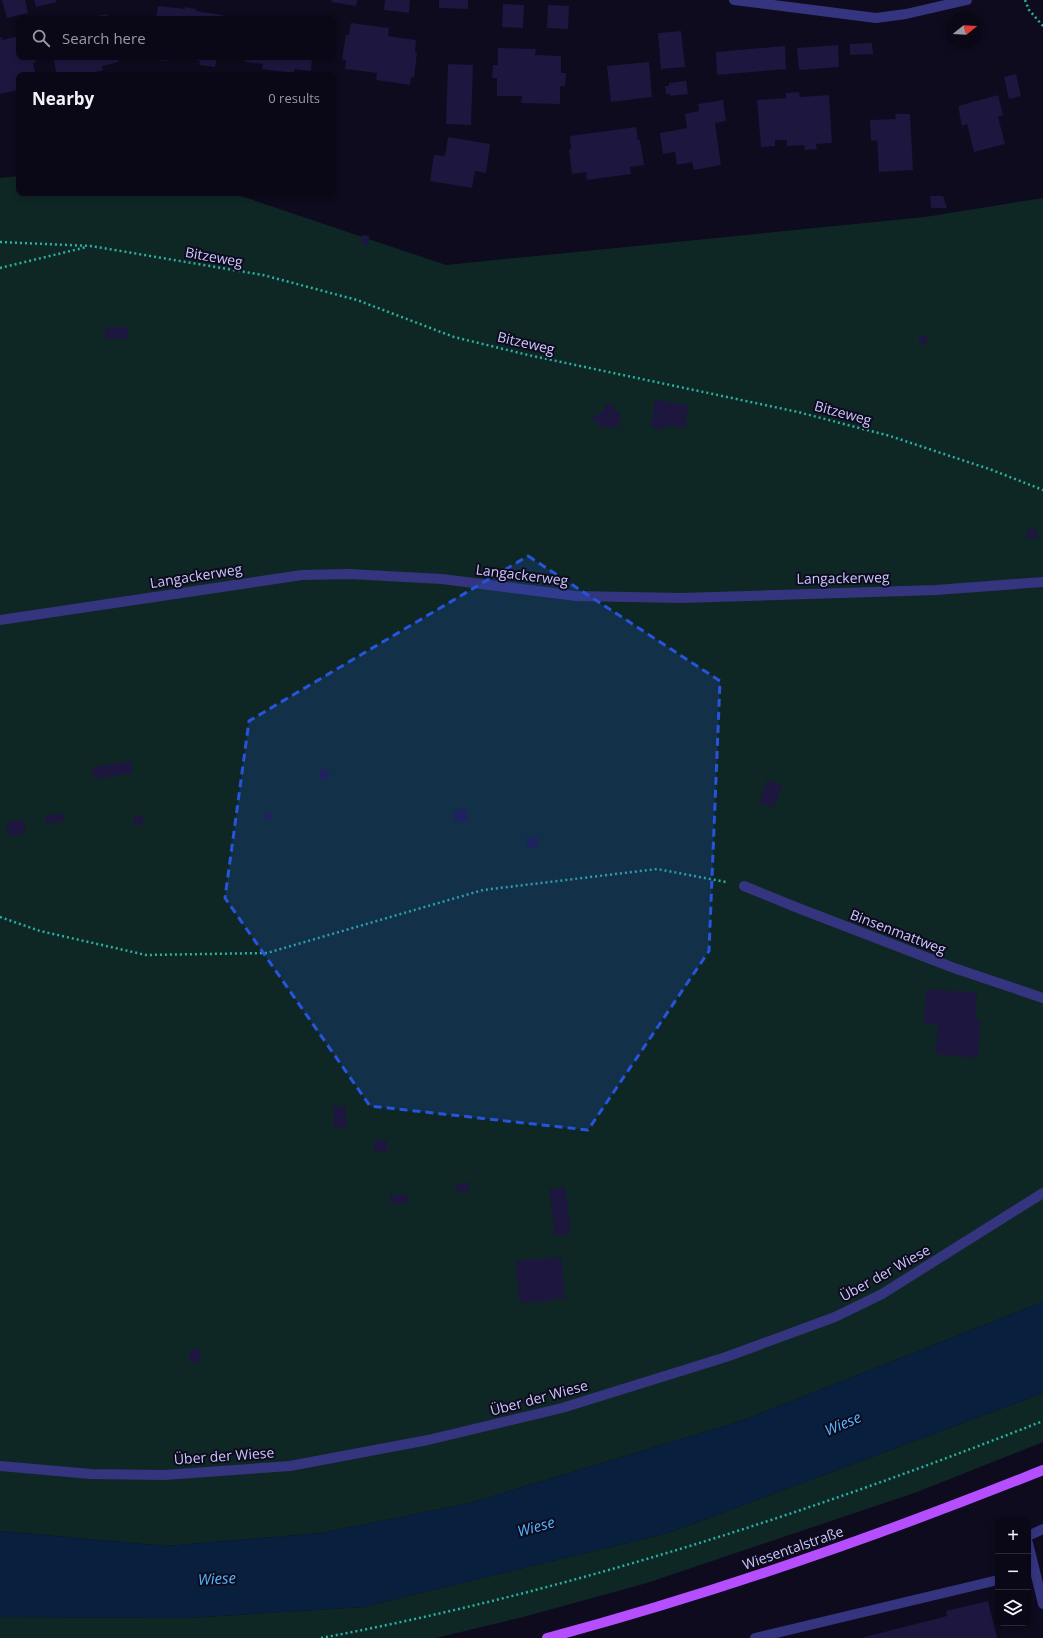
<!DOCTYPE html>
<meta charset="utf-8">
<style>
body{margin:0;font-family:"Open Sans",sans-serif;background:#13111f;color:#f1f3f6}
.controls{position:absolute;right:12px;bottom:12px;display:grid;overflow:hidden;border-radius:8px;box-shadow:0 2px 6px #0003}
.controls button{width:36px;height:36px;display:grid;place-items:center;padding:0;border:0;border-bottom:1px solid #2a2935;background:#0a0816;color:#f1f3f6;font:20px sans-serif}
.compass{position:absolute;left:947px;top:12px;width:36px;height:36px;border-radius:50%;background:#0a0816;box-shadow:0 2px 6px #0003;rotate:72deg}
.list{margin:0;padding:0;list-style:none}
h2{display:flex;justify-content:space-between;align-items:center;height:52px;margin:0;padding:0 16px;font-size:17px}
h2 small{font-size:13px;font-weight:400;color:#999aa1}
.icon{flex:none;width:22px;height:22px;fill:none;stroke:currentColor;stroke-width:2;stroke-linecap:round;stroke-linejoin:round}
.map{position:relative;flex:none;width:1043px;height:1638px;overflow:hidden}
.search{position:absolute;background:#0a0816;box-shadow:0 2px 6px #0003;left:16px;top:16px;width:320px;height:44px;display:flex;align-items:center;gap:10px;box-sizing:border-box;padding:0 14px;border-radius:8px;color:#999aa1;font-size:15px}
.panel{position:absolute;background:#0a0816;box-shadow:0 2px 6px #0003;left:16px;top:72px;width:320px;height:124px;border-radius:8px}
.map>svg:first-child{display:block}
</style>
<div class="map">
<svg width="1043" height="1638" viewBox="0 0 1043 1638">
<rect width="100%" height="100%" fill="#0d0b1d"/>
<g fill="#0e2725">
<polygon points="19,176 19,193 232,193 446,265 925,217 1043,198 1043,1302 741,1421 470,1503 322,1533 165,1546 0,1531 0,178"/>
<polygon points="1043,1393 1043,1442 917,1492 647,1583 523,1617 436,1638 0,1638 0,1617 187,1618 363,1607 668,1533"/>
</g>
<polygon fill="#091f3e" points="1043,1302 1043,1393 668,1533 363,1607 187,1618 0,1617 0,1531 165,1546 322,1533 470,1503 741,1421"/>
<g fill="#1d163f">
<polygon points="2,0 25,0 28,13 7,18"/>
<polygon points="34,0 56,0 57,2 36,7"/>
<polygon points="332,0 357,0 356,6 331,2"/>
<polygon points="385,0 410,0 409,13 384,10"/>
<polygon points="439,0 468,0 468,9 439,8"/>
<polygon points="503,4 524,5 523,28 502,27"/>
<polygon points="548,5 569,6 568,29 547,28"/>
<polygon points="158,6 185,9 185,7 196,9 196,11 223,15 222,19 156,19"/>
<polygon points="107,14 108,19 90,19 90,18"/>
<polygon points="351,23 389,28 388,36 416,40 415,52 417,52 414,78 411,77 410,85 376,80 377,73 345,69 346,60 342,59 346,35 349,35"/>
<polygon points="681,31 685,67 661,69 658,33"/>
<polygon points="19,36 19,57 35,57 36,62 33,63 36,75 19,75 19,90 0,94 0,38 2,37 2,40"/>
<polygon points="872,43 873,54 850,55 850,44"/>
<polygon points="838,45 839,67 799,70 797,48"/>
<polygon points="785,46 786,69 717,75 716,52"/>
<polygon points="498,48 536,49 535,55 561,56 561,73 566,73 565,86 560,86 560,104 521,103 522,96 497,96 497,78 492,78 493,65 498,65"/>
<polygon points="53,57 117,57 119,62 102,66 103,70 84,75 75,75 74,73 57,75"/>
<polygon points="151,57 167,57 167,61 151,59"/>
<polygon points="177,57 217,57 215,67 199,65 200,61"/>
<polygon points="246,57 312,57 311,71 294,69 294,73 262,69 263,64 245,62"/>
<polygon points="649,62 652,97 611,102 607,66"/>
<polygon points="448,64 473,65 471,125 446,124"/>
<polygon points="1016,74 1021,96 1009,99 1004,77"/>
<polygon points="686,81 688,94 670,96 670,94 666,94 665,86 669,86 669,83"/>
<polygon points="799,92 800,97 829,95 832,143 816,144 817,149 805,150 804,145 787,146 787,140 775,140 775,146 761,147 757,100 786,98 786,93"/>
<polygon points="998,95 1003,115 998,117 1005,144 974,152 967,124 962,126 958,106"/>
<polygon points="723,100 726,121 715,123 721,165 694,170 692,162 677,165 675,152 663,154 660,133 687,128 685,114 699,111 698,104"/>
<polygon points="895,114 910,114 913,170 879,172 877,140 871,141 870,120 896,119"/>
<polygon points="636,127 638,140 640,140 644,165 630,167 631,174 587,180 586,172 572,174 569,149 571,149 570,136"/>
<polygon points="448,137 490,144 486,173 475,171 472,188 430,181 434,155 445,156"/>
<polygon points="930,196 943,196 947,208 931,208"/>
<polygon points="362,235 369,236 368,246 362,245"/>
<rect x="105" y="327" width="23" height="12"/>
<polygon points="927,335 927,344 920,344 919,336"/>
<polygon points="655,400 688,405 685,428 664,425 663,430 651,428"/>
<polygon points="606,404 611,404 614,406 613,412 620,412 619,427 599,427 599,422 593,422 594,415 599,415 599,412 603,412"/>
<polygon points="1027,529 1038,530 1037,539 1026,538"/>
<polygon points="131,761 133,773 94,779 92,767"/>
<polygon points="320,769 329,770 328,780 320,780"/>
<polygon points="767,780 782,785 773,808 759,803"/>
<polygon points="465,808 468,820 456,823 453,811"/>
<polygon points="63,813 65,821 46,824 45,816"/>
<rect x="265" y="813" width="7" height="7"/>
<polygon points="134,815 143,816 143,825 133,825"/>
<polygon points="23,819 26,833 9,837 6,823"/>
<polygon points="537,837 538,847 528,848 526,839"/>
<polygon points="926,989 977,993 975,1019 981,1020 978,1058 936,1054 938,1024 924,1023"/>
<polygon points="345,1106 347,1127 334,1128 333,1107"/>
<polygon points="375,1140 387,1140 387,1152 374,1151"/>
<polygon points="468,1182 469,1191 457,1192 456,1184"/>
<polygon points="565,1187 571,1234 555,1236 549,1189"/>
<polygon points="407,1194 408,1203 391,1204 390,1195"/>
<polygon points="561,1257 565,1298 547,1300 545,1303 539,1303 536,1301 520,1303 515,1261"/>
<polygon points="200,1349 201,1362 190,1363 189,1350"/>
<polygon points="988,1601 997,1638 861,1638 947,1616 946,1611"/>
</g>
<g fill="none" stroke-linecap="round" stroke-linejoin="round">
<g stroke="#29b1a3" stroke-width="2.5" stroke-dasharray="2 3" stroke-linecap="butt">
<polyline points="1025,0 1029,10 1043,26"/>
<polyline points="0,242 91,246 263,275 357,300 454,337 528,355 798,412 890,436 992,470 1043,490"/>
<polyline points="0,268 87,247"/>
<polyline points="0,917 40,931 146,955 267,953 483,890 657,869 726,882"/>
<path d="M321,1638C569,1592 809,1513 1043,1421"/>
</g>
<g stroke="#34357e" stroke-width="10">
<polyline points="0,620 302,575 349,574 442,579 576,596 681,598 936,590 1043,582"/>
<polyline points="744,886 798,908 954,968 1043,998"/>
<polyline points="0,1466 91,1474 164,1475 290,1466 428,1440 562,1408 726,1357 835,1317 882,1294 1043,1193"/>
<polyline points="1028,1536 1043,1529"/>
<polyline points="1028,1543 1043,1604"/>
<polyline points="755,1638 998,1580"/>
</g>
<polyline stroke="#34357e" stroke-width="10" points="734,0 876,18 906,14 967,0"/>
<path stroke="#b54eff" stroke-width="10" d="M547,1638C716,1593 881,1535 1043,1470"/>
</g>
<path fill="#2654da" fill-opacity="0.2" stroke="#2654da" stroke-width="3" stroke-dasharray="8 5" stroke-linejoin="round" d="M528,556L720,681L709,951L588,1130L370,1106L225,898L249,721Z"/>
<g text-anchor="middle" stroke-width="4" stroke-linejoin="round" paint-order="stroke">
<g font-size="14" fill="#cbc7ff" stroke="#0d0b1d">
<text transform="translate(214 257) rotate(10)" y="5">Bitzeweg</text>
<text transform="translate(526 343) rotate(13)" y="5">Bitzeweg</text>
<text transform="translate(843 413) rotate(15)" y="5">Bitzeweg</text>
<text transform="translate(522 575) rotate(7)" y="5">Langackerweg</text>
<text transform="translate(196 576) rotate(-9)" y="5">Langackerweg</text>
<text transform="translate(843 578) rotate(-1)" y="5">Langackerweg</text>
<text transform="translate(898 932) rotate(21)" y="5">Binsenmattweg</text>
<text transform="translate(885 1273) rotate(-29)" y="5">Über der Wiese</text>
<text transform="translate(539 1398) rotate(-15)" y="5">Über der Wiese</text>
<text transform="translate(224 1456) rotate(-4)" y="5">Über der Wiese</text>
<text transform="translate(793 1548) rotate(-19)" y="5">Wiesentalstraße</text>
</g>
<g font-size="15" font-style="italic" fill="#55b8ff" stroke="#0d0b1d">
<text transform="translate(843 1424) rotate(-23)" y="5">Wiese</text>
<text transform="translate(536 1527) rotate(-15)" y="5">Wiese</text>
<text transform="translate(217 1579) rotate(-3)" y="5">Wiese</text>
</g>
</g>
</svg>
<div class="controls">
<button>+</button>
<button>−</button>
<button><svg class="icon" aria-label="layers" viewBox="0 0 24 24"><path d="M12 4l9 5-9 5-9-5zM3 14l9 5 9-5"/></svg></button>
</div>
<svg class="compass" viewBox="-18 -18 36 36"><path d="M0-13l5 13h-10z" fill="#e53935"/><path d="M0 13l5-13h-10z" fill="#999aa1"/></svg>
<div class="search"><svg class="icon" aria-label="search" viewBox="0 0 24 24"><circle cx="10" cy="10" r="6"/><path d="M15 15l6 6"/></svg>Search here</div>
<section class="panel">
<h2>Nearby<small>0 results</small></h2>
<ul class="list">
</ul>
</section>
</div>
